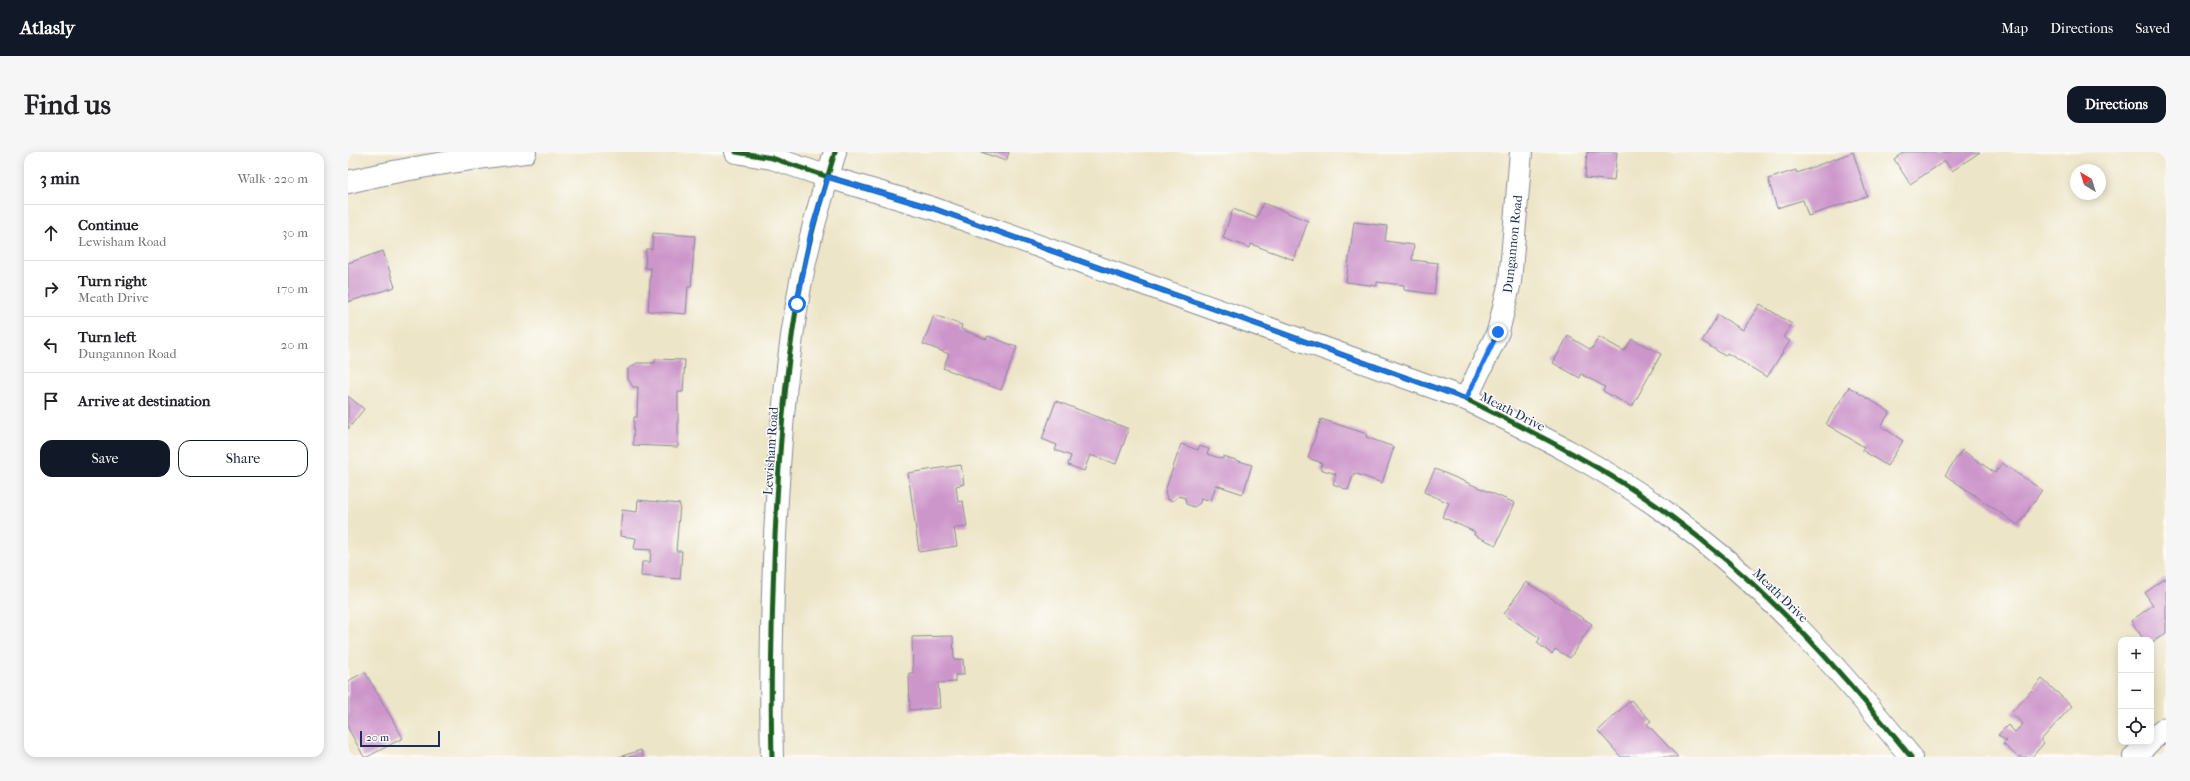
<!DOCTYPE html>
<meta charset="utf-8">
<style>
body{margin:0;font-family:"IM FELL French Canon",serif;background:#f6f6f6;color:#202124}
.controls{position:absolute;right:12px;bottom:12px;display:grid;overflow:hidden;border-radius:8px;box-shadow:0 2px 10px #0003}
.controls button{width:36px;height:36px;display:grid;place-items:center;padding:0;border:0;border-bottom:1px solid #e0e0e0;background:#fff;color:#202124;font:20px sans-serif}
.compass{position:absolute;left:1722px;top:12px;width:36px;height:36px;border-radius:50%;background:#fff;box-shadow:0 2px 10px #0003;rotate:322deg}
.scale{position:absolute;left:12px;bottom:10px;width:80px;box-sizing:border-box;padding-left:4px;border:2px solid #1b2f5e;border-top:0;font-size:11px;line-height:14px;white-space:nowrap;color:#1b2f5e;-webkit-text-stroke:3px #fdfcf7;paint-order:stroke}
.stop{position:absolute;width:12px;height:12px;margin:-9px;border:3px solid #1a73e8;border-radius:50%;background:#fff}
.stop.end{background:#1a73e8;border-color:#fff;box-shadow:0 1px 4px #0008}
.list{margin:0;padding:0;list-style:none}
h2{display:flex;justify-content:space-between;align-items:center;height:52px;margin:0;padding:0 16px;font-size:17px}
h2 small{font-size:13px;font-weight:400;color:#757577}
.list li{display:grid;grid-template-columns:26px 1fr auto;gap:12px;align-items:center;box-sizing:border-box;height:56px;padding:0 16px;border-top:1px solid #e0e0e0}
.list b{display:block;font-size:15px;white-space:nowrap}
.list p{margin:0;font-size:13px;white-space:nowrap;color:#757577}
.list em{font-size:13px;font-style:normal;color:#757577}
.actions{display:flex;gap:8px;padding:12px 16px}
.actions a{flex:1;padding:9px 0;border:1px solid #111827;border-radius:12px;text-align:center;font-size:14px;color:#111827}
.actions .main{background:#111827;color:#fff}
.icon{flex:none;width:22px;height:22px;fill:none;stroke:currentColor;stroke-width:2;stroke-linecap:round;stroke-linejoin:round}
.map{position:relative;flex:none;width:1818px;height:605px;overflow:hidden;border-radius:12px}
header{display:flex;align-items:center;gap:24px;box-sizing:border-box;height:56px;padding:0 20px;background:#111827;color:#fff}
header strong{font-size:19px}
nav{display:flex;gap:22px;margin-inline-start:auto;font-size:14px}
.intro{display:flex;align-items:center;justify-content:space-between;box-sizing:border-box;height:96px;padding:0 24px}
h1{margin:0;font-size:28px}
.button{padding:10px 18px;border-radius:12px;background:#111827;color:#fff;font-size:14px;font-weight:700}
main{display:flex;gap:24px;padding:0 24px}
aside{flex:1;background:#fff;border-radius:12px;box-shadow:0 2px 10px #0003}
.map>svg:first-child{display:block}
</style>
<header>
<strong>Atlasly</strong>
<nav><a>Map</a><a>Directions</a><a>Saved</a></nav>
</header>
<div class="intro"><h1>Find us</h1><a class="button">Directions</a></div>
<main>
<aside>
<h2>3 min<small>Walk · 220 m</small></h2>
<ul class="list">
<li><svg class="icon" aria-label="ahead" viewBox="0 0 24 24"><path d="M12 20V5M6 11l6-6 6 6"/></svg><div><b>Continue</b><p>Lewisham Road</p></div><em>30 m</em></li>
<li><svg class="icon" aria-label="right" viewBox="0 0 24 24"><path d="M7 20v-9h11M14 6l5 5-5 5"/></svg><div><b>Turn right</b><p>Meath Drive</p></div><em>170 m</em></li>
<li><svg class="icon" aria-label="left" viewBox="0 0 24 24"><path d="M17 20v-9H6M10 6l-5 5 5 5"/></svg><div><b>Turn left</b><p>Dungannon Road</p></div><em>20 m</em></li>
<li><svg class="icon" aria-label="arrive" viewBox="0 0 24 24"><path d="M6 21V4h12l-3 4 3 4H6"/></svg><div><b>Arrive at destination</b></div></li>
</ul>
<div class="actions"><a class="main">Save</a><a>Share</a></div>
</aside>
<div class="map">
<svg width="1818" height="605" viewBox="0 0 1818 605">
<rect width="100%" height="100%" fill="#fdfcf7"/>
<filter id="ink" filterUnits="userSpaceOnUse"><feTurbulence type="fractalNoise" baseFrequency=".025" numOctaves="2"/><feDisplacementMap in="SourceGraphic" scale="8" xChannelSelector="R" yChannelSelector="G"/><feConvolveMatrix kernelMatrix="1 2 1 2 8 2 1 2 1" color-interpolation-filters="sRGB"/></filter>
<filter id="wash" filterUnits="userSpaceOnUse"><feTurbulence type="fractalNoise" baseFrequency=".012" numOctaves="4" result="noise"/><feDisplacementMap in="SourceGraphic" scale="16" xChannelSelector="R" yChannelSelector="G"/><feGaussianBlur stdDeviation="0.9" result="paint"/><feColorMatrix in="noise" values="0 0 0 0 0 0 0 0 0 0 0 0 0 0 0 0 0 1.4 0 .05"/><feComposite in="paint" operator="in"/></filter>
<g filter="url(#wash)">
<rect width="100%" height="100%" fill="#ede5c7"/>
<g id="blocks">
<g fill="#cd96cb">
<polygon points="633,0 661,0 658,9"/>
<polygon points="1239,0 1269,0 1266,29 1237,26"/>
<polygon points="1505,0 1519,44 1460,64 1455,48 1429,56 1420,27 1448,18 1449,21"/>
<polygon points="1556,0 1632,0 1604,19 1597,9 1562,32 1546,7"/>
<polygon points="915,51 960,69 946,108 903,92 902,96 875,86 885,57 909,66"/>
<polygon points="1006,70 1039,74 1037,89 1066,93 1064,108 1090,111 1086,142 1056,138 1056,133 1029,130 1029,134 998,130"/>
<polygon points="305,81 347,84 343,135 340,135 338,162 300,159 303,116 297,116 298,97 304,97"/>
<polygon points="35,99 47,135 0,150 0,111"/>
<polygon points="1412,152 1444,172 1435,185 1442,189 1419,225 1379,201 1377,204 1354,189 1370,163 1395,178"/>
<polygon points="586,163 614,173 613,177 638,187 640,184 669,195 653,238 595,216 601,202 575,192"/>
<polygon points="1220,184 1243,198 1251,185 1276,199 1284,187 1313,202 1284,255 1255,239 1257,235 1233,222 1232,226 1205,211"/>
<polygon points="307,207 337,208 335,240 330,240 330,295 285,293 286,265 289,265 290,235 285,235 280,227 280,217 289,211 307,211"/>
<polygon points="1501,235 1542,260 1533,274 1555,289 1539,314 1514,298 1516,295 1478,272"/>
<polygon points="0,244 16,257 0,277"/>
<polygon points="708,249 781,277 768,312 742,303 736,319 720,313 723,304 707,298 709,293 694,287"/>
<polygon points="973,267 1019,282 1018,285 1046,295 1034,331 1006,321 1000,338 985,332 988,322 972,317 974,311 960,306"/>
<polygon points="833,292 850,298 851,294 861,297 859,302 875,307 875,304 904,313 895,342 868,333 863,349 853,346 852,351 846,355 838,352 837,346 831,344 825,349 819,347 817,339"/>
<polygon points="1614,298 1647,321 1654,311 1694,338 1670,373 1597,323"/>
<polygon points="613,313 616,332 608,334 610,350 615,349 619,375 606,376 609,394 571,400 560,321"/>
<polygon points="1087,317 1167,351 1148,393 1126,383 1127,380 1094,365 1101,351 1076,340"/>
<polygon points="290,348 332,352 328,399 334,399 332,427 293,424 294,410 302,410 303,398 286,397 288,386 272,384 274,358 289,360"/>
<polygon points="1818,426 1818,481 1803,491 1803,488 1796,488 1783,469 1805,453 1797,441"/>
<polygon points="1178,430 1244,472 1222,506 1207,497 1204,502 1189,491 1192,486 1156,462"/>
<polygon points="605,484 606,508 615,507 616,523 607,523 607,530 590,531 592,556 562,558 561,521 565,521 564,485"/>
<polygon points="17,520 55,586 19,605 16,605 0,576 0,529"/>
<polygon points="1694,527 1724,554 1693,588 1696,591 1684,605 1670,605 1655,592 1658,589 1650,583 1660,573 1667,580 1675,572 1663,561"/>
<polygon points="1283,548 1303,569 1299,572 1330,605 1273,605 1250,579"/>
<polygon points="293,598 295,605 271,605"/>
</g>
</g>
</g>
<g filter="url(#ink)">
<use href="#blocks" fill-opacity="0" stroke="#848a92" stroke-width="1"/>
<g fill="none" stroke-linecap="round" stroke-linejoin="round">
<g stroke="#848a92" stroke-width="24">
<g id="street">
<path d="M388,0L424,6L480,25L584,56L1118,247C1187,281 1258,316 1320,362C1416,432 1488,513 1563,605"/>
<path d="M0,30C58,16 118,7 177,0"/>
<polyline points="1118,247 1150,180 1162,130 1173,0"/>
<polyline points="1803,588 1818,576"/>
<path d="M424,605C422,531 424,458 427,384C431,306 436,229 449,152C457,100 472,50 487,0"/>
<polyline points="1786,605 1801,590"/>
</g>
</g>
<use href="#street" stroke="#fff" stroke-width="22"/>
<g stroke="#fdfcf7" stroke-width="8">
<g id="cycleway">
<path d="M388,0L424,6L480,25L584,56L1118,247C1187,281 1258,316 1320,362C1416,432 1488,513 1563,605"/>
<path d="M424,605C422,531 424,458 427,384C431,306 436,229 449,152C457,100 472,50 487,0"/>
</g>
</g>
<use href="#cycleway" stroke="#1b5e20" stroke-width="5"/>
</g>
</g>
<g fill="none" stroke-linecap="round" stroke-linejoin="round" filter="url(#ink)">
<polyline stroke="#1a73e8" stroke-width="5" points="449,152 463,80 480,25 584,56 1118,247 1150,180"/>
</g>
<g text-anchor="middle" stroke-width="3" stroke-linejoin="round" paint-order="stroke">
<g font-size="13" fill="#1b2f5e" stroke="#fdfcf7">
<text transform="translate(1164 92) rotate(-84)" y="5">Dungannon Road</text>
<text transform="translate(1165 259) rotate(27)" y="5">Meath Drive</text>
<text transform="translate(422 299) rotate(-86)" y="5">Lewisham Road</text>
<text transform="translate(1433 443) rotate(44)" y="5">Meath Drive</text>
</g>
</g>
</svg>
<div class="controls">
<button>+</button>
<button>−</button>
<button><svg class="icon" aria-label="locate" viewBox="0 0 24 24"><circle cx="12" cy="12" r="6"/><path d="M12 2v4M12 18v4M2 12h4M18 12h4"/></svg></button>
</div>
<svg class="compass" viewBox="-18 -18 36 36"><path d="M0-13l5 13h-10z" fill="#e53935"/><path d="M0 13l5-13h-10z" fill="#757577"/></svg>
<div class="scale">20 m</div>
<div class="stop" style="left:449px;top:152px"></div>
<div class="stop end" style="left:1150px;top:180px"></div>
</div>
</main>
